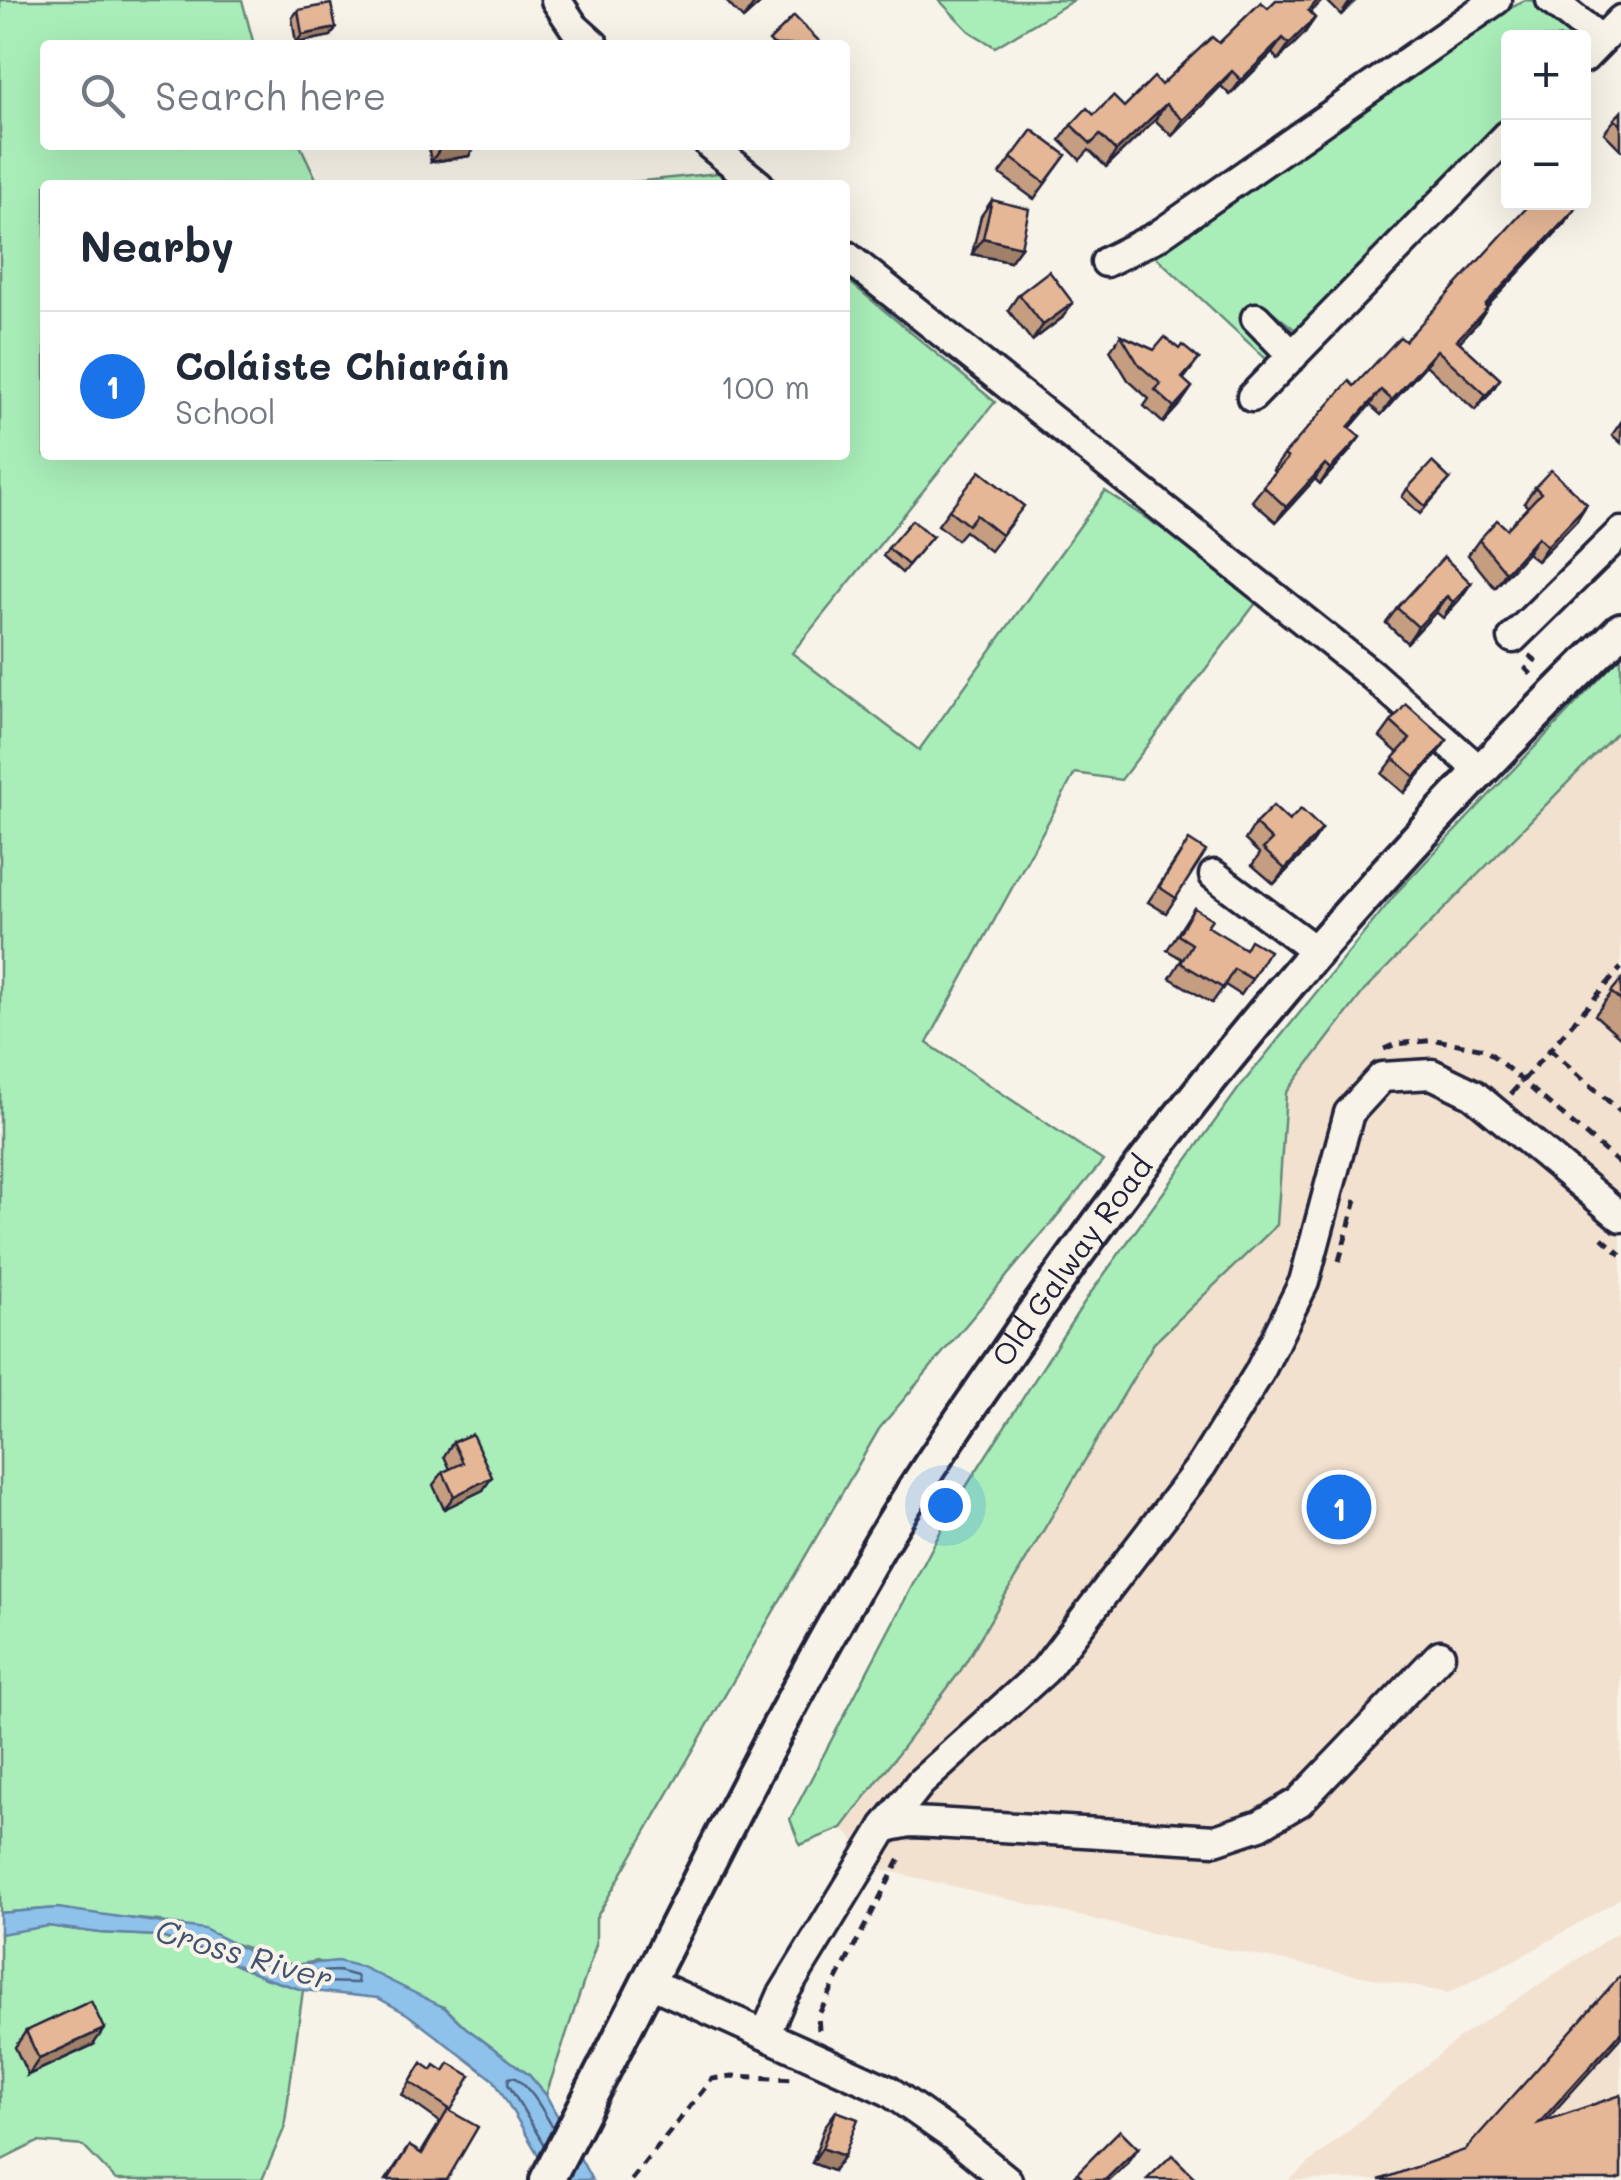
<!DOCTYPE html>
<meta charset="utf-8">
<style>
body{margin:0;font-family:Mali,sans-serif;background:#f6f6f7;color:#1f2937}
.controls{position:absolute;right:30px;top:30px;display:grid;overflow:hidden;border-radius:10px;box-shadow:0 10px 40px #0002}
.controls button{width:90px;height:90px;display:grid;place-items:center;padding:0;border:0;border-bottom:2px solid #e0e1e3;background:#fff;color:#1f2937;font:50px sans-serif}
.you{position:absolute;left:945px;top:1505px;width:35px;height:35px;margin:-25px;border:8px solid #fff;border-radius:50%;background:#1a73e8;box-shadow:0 0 0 15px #1a73e833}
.badge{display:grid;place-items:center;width:65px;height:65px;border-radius:50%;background:#1a73e8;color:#fff;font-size:32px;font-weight:700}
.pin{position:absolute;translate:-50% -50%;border:5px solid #fff;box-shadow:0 2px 10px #0006}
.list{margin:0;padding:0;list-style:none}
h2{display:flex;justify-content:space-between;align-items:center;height:130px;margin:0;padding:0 40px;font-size:42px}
h2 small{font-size:32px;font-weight:400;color:#747a83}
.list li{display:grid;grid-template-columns:65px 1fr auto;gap:30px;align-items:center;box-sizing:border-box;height:150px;padding:0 40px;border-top:2px solid #e0e1e3}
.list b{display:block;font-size:38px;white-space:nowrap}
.list p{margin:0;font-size:32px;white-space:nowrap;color:#747a83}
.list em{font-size:32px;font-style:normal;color:#747a83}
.icon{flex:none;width:55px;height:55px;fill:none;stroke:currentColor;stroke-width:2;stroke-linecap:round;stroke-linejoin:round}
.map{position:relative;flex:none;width:1621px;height:2180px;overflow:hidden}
.search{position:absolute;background:#fff;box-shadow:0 10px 40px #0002;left:40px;top:40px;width:810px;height:110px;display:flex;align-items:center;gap:25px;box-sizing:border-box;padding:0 35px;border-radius:10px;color:#747a83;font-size:38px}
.panel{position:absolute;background:#fff;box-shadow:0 10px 40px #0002;left:40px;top:180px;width:810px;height:280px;border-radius:10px}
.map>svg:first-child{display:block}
</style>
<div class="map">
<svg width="1621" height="2180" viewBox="0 0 1621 2180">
<rect width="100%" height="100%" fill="#f7f3e8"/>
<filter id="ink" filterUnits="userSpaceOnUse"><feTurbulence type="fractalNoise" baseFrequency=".01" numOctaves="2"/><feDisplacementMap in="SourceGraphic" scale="20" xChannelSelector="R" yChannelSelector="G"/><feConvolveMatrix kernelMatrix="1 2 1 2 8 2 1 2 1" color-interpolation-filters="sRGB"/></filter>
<g filter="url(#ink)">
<g fill="#f2e1cf">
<polygon points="1621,728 1621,1898 1528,1953 1448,1993 1203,1945 884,1870 842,1828 961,1670 1154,1343 1277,1225 1285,1093 1364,991"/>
<polygon points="1621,1930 1621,2180 1289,2180 1460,2037"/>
</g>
<g fill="#a9eeb9" stroke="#66887a" stroke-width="2.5">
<polygon points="0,0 242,0 254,45 45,45 45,145 300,145 319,185 45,185 45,455 845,455 845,278 995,402 792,653 919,750 1105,491 1262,595 1121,780 1075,773 927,1043 1103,1161 879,1429 596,1918 596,1945 546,2095 529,2075 465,2027 445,2007 317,1961 296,1965 269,1961 248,1948 159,1921 94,1915 57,1908 0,1913"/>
<polygon points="939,0 1074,0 995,47 969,31"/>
<polygon points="1525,0 1538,1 1566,27 1570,37 1508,38 1508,126 1311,327 1294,329 1269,309 1252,324 1272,351 1266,359 1155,256 1415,71 1504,10"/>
<polygon points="719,173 733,185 606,185 718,173"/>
<polygon points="1621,656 1621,728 1364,991 1286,1093 1277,1225 1154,1343 961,1670 842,1828 800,1845 790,1819 955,1504 1087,1298 1239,1088 1398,891"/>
<polygon points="48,1926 100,1933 158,1936 203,1950 265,1978 303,1990 284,2129 262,2180 116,2180 83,2146 38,2142 0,2161 0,1932"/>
</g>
<polygon fill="#8ec2eb" stroke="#6382a5" stroke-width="2.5" points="57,1908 204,1929 269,1961 296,1965 338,1961 362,1967 445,2008 465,2027 529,2075 546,2095 592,2180 553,2180 494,2080 407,2014 378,1998 303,1990 265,1978 203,1950 158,1936 100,1933 48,1926 0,1934 0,1913"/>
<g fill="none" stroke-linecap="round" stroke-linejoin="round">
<g stroke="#4d6281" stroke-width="2.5">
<polygon points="338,1971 356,1976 358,1983 316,1982 312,1978 315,1972"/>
<path d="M544,2145L508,2084L509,2078L514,2077C532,2089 542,2109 553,2128"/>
</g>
<g stroke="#22223b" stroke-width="35">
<g id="minor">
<polyline points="556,0 574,27 594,45"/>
<polyline points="1551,0 1601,40"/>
<polyline points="1584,58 1621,20"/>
<polyline points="710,145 759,185"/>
<polyline points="845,255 1372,675 1480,771"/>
<polyline points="1106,262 1156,237 1496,0"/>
<polyline points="1256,318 1293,356"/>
<polyline points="1252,397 1508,135"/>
<polyline points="1513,638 1621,532"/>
<polyline points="1214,875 1317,952"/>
<polyline points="885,1827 910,1822 934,1823 1215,1840 1260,1825 1299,1802 1440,1655"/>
<polyline points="648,1982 889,2091 953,2136 1007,2180"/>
<polyline points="766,2033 782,1996 885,1827 920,1783 1045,1670 1202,1465 1259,1373 1304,1282 1349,1113 1382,1077 1432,1074 1473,1094 1621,1217"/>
</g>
</g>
<g stroke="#22223b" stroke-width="40">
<g id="major">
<path id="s1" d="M547,2180C659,1966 761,1746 884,1538C920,1478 960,1421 1000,1363C1180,1097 1390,853 1621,630"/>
</g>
</g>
<g stroke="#22223b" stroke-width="5" stroke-dasharray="10 8" stroke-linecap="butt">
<polyline points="1529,655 1535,660 1526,669 1536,679"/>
<polyline points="1384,1049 1396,1044 1436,1040 1485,1049 1621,1165"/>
<polyline points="1549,1049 1621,1112"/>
<polyline points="1511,1094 1621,968"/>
<polyline points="1602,1238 1621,1255"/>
<polyline points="1339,1261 1356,1200"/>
<polyline points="819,2030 818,2016 901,1857"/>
<polyline points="631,2180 712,2079 732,2076 795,2079"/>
</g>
<use href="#minor" stroke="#f7f3e8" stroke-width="28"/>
<use href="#major" stroke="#f7f3e8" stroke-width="32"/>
</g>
<g fill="#c59d81" stroke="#22223b" stroke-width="2.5">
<polygon points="725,0 764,0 743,19"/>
<polygon points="1326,0 1356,0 1341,15"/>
<polygon points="1268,8 1310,13 1315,18 1304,34 1278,60 1272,53 1230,95 1221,86 1172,136 1155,120 1106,167 1089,150 1080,160 1060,140 1071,125 1094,115 1124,107 1161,85"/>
<polygon points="298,10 336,28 331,36 296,43 292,18"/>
<polygon points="1621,112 1621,150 1604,133"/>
<polygon points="1032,130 1066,155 1034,199 1000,174"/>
<polygon points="428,145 476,145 469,156 431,162"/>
<polygon points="992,200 1021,247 1010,262 972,254 981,216"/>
<polygon points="1566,222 1487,307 1477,323 1459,342 1500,379 1489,395 1475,410 1426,365 1381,415 1370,405 1350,428 1360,437 1349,452 1320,484 1315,479 1276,522 1252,501 1275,472 1273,470 1284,455 1354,386 1405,341"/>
<polygon points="1019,294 1062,318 1032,341 1008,310"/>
<polygon points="1121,335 1154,350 1199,359 1183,380 1192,387 1181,403 1163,423 1144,406 1149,399 1128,380 1110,350"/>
<polygon points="1621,422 1621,443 1612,435"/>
<polygon points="1450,479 1420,514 1402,497 1407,489"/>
<polygon points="1535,487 1577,520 1537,561 1527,553 1495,588 1468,555 1479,540 1507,529 1528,507 1524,503"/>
<polygon points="949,510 1013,521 990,551 965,531 957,540 938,525"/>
<polygon points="932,537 902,573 883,556 888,548"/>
<polygon points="1471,583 1460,599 1443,618 1436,612 1407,643 1386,623 1397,608"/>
<polygon points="1391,722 1447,740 1436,755 1404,793 1382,774 1398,753 1380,737"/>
<polygon points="1289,821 1322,829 1311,845 1274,884 1252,865 1260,854 1245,840 1255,824"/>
<polygon points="1189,840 1176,898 1166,913 1148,902"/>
<polygon points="1194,908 1252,979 1241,995 1225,985 1212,1003 1170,978 1182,959 1167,950"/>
<polygon points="1621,980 1621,1038 1595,1015"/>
<polygon points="453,1442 483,1490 444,1509 433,1485 443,1472 450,1469 444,1456"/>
<polygon points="26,2031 93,2045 28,2075 15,2047"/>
<polygon points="422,2063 450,2111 447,2180 386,2180 409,2146 421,2153 440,2122 402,2095"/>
<polygon points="836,2111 833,2171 812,2163 825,2126"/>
<polygon points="1138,2148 1127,2164 1110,2180 1072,2180 1077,2173"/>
</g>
<g fill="#a08069" stroke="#22223b" stroke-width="2.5">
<polygon points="758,0 764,0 743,19 753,5"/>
<polygon points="1318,0 1323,0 1297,26 1308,11"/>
<polygon points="1351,0 1356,0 1341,15"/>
<polygon points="1315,18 1304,34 1278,60 1289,44"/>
<polygon points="336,28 331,36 296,43 302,35"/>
<polygon points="1283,38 1272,53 1230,95 1241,80"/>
<polygon points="1232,71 1221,86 1172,136 1183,120"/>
<polygon points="1166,104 1155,120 1106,167 1116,151"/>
<polygon points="450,145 476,145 469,156 431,162 442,146"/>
<polygon points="1577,207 1566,222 1474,320 1485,305"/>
<polygon points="983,238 1021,247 1010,262 972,254"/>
<polygon points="1073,303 1062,318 1032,341 1043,325"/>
<polygon points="1487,308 1477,323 1447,356 1457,340"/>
<polygon points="1437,350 1426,365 1381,415 1392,400"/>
<polygon points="1500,379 1489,395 1475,410 1486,395"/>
<polygon points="1192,387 1181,403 1163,423 1174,407"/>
<polygon points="1381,390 1370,405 1338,442 1348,427"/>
<polygon points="1360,437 1349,452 1320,484 1330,469"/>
<polygon points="1325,464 1315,479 1276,522 1286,507"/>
<polygon points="1587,504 1577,520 1537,561 1547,546"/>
<polygon points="1538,537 1527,553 1495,588 1506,572"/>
<polygon points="1471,583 1460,599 1443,618 1453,602"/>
<polygon points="1447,596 1436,612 1407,643 1418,627"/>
<polygon points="1447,740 1436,755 1404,793 1415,777"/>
<polygon points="1322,829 1311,845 1274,884 1285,869"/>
<polygon points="492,1477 483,1490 444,1509 454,1496"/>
<polygon points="104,2029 93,2045 28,2075 39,2059"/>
<polygon points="1621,2032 1621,2037 1523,2146 1539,2123"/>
<polygon points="822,2148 844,2156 833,2171 812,2163"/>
<polygon points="1138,2148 1127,2164 1110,2180 1105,2180"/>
</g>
<g fill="#e5b796" stroke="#22223b" stroke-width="2.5">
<polygon points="1276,0 1318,0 1308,11 1315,18 1289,44 1283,38 1241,80 1232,71 1183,120 1166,104 1116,151 1100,135 1091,144 1071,125 1087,108 1094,115 1113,96 1124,107 1154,77 1161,85 1212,37 1219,43 1261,2 1268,8"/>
<polygon points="331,4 336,28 302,35 298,10"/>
<polygon points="794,16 823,45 773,45 769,41"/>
<polygon points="1621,112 1621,125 1614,119"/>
<polygon points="1032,130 1066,155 1045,183 1011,158"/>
<polygon points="992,200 1029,209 1021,247 983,238"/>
<polygon points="1532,202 1572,202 1577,207 1485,305 1487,308 1457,340 1500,379 1486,395 1437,350 1392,400 1381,390 1348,427 1360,437 1330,469 1325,464 1286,507 1263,486 1288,458 1284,455 1349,381 1354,386 1400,337 1405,341"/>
<polygon points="1049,271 1073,303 1043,325 1019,294"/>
<polygon points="1121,335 1154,350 1165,337 1179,349 1182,345 1199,359 1182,378 1192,387 1174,407 1155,390 1161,384 1139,365"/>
<polygon points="1432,462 1450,479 1425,506 1407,489"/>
<polygon points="1551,470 1587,504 1547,546 1538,537 1506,572 1479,540 1497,520 1507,529 1541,493 1535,487"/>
<polygon points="980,471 1024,506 1001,535 976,515 968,525 949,510"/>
<polygon points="912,520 932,537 908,565 888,548"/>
<polygon points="1444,557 1471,583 1453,602 1447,596 1418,627 1397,608"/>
<polygon points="1406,704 1447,740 1415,777 1393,758 1410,739 1391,722"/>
<polygon points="1273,806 1289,821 1301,809 1322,829 1285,869 1263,849 1272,840 1255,824"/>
<polygon points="1189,840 1206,851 1176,898 1159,887"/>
<polygon points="1194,908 1212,919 1207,926 1245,949 1250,940 1269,951 1252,979 1234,969 1223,988 1181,963 1192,944 1178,935"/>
<polygon points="1621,980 1621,1001 1611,992"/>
<polygon points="472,1434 492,1477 454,1496 443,1472 463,1463 453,1442"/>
<polygon points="1619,1977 1621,1979 1621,2032 1539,2123 1621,2095 1621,2178 1616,2180 1379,2180 1465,2150"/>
<polygon points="91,2001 104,2029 39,2059 26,2031"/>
<polygon points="422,2063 432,2070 435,2065 444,2071 449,2063 471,2076 451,2110 410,2082"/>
<polygon points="448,2110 478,2127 447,2180 388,2180 409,2146 422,2154"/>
<polygon points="836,2111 858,2119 844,2156 822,2148"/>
<polygon points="1120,2130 1138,2148 1105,2180 1084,2180 1077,2173"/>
<polygon points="1172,2155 1197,2180 1147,2179"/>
</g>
</g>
<g text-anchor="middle" stroke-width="8" stroke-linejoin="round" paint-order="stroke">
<g font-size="30" fill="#22223b" stroke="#f7f3e8">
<text dy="10" stroke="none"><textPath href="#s1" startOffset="1060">Old Galway Road</textPath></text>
</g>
<g font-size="32" font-style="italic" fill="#425270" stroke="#f7f3e8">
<text transform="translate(244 1955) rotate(16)" y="11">Cross River</text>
</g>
</g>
</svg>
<div class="controls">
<button>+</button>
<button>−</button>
</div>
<div class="you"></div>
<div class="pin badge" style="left:1339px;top:1507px">1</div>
<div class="search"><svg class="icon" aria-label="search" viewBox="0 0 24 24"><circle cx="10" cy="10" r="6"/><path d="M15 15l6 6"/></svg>Search here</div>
<section class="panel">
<h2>Nearby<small></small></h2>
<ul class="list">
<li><span class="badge">1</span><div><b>Coláiste Chiaráin</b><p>School</p></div><em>100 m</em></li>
</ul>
</section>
</div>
